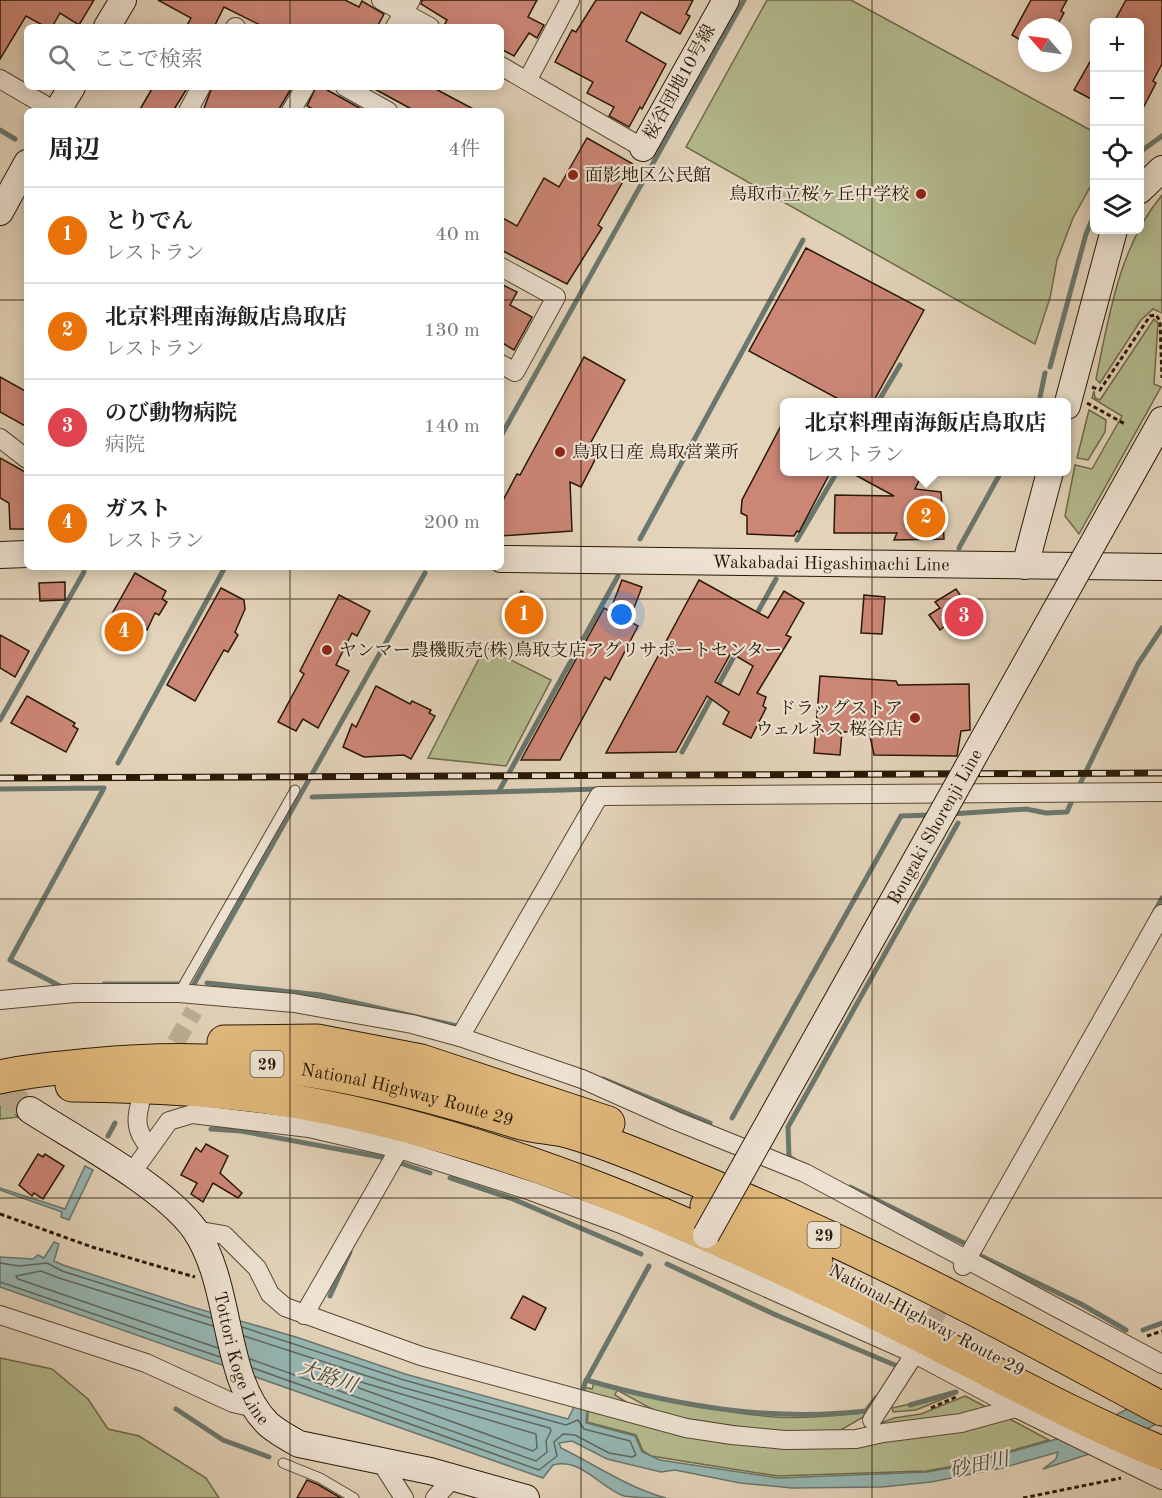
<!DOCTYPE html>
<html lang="ja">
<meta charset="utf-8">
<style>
body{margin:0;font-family:"Old Standard TT","Noto Serif JP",serif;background:#f2f2f2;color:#222}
.controls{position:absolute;right:18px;top:18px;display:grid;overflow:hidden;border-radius:9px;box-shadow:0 3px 15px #0003}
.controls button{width:54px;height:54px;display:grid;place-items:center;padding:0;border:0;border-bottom:2px solid #e0e0e0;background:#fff;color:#222;font:30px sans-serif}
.compass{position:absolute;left:1018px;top:18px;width:54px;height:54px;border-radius:50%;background:#fff;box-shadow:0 3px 15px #0003;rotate:298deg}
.you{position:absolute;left:622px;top:615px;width:21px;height:21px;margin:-15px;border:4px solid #fff;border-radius:50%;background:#1a73e8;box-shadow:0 0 0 9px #1a73e833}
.badge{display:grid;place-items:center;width:39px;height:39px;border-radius:50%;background:#8f2418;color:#fff;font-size:20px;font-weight:700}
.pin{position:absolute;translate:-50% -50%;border:3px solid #fff;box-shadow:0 2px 6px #0006}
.popup{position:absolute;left:780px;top:398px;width:291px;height:78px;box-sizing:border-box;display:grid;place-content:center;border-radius:9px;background:#fff;filter:drop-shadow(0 2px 4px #0005);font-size:20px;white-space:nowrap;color:#767676}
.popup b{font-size:22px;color:#222}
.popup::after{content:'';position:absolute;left:50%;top:100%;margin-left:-12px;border:12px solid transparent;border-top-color:#fff}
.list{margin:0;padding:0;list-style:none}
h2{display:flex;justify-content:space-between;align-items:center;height:78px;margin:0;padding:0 24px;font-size:26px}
h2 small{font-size:20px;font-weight:400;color:#767676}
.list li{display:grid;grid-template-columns:39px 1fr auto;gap:18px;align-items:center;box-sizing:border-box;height:96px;padding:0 24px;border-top:2px solid #e0e0e0}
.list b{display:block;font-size:22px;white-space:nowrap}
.list p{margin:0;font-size:20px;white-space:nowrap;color:#767676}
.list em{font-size:20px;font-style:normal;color:#767676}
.icon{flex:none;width:33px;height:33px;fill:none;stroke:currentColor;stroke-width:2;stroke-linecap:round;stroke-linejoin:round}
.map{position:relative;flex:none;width:1162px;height:1498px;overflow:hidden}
.search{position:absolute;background:#fff;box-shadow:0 3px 15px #0003;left:24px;top:24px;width:480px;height:66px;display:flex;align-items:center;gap:15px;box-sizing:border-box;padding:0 21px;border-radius:9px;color:#767676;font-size:22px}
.panel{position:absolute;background:#fff;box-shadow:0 3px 15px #0003;left:24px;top:108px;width:480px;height:462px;border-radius:9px}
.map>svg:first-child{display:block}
</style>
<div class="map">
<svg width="1162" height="1498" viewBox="0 0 1162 1498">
<rect width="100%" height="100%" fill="#e3d3b9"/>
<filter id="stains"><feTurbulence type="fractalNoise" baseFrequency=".00333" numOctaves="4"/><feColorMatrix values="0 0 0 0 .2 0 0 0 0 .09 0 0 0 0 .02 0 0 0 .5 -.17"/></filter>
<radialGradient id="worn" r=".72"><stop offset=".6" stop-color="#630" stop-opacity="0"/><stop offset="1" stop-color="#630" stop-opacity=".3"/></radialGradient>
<g fill="#b4bc8f" stroke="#6e6a4a" stroke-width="1.5">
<polygon points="767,0 851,0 1094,132 1094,180 1073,218 1057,260 1050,298 1035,344 686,147"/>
<path d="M1162,195V313L1153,309L1141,320L1100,383L1096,379C1109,315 1120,245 1162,195Z"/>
<polygon points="1154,319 1158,323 1154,384 1161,387 1079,534 1065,516 1075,465 1092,469 1122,416 1092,398 1094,391 1095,398 1100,400"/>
<polygon points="1089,410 1106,420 1105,432 1088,460 1077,458"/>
<polygon points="485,647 551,680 506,766 428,758"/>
<polygon points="0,1105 1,1105 19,1117 0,1119"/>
<polygon points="0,1358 52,1369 88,1399 108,1429 139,1436 206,1478 219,1498 0,1498"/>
<path d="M594,1383C654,1398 714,1412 775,1417C808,1419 840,1415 872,1412L839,1431L780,1433L663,1415L617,1390L615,1395L645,1414L582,1396L584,1387L592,1389Z"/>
<polygon points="955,1394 916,1410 893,1412 892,1408"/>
<polygon points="965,1396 994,1411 879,1429 878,1424 894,1418 921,1414"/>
<polygon points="589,1406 763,1445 1008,1418 1049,1440 960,1465 926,1471 777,1476 651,1456 643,1451 636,1435 587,1422"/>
</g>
<g fill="#96b7b4" stroke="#6a776e" stroke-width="1.5">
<polygon points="85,1166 93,1170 69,1220 61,1217 62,1212 0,1190 0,1188 65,1209"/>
<path d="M54,1242L59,1244L54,1261L63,1265L192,1307L296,1337L405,1374L568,1419L576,1403L587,1406L586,1423L635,1436L642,1452L660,1460L778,1478L927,1472L961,1466L1085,1431L1162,1391V1421L1117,1445L1043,1469L1056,1459L1058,1452L1002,1468L931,1482L882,1487L792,1488L740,1483L675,1470L661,1472L607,1459L572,1441L559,1443L561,1448C596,1465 628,1488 666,1498C653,1498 636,1498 624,1496C601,1488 580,1457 553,1465L543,1478L0,1287V1257L33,1259L38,1255L44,1258Z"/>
</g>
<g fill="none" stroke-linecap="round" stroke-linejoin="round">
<g stroke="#60685c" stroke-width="1.5">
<polyline points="0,1263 19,1266 47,1263 62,1271 211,1318"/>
<polyline points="0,1282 220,1357"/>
<polyline points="213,1326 59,1278 41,1271 16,1276 18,1279 218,1348"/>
<polyline points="242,1327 404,1380 566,1425 578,1420 584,1429 630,1441 636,1455 632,1457 609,1453 575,1435 563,1434 554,1442 557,1456 539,1470 253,1368"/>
<polyline points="244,1336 401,1387 550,1428 551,1431 546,1441 547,1452 536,1461 250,1359"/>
<polygon points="361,1382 536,1434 537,1448 533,1451 359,1388 357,1384"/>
</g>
<g stroke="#6a776e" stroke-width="5">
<polyline points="0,130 15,139"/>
<polyline points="1140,152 1162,136"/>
<polyline points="1050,367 1086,234 1094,215"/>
<polyline points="878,402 900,365"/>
<polyline points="1039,402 1045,373"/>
<polyline points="501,436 744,0"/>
<polyline points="640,539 803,240"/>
<polyline points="797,540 837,472"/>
<polyline points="959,548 1001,472"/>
<polyline points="755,617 776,579"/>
<polyline points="0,720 84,572"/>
<polyline points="682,752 738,649"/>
<polyline points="118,763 224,569"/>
<polyline points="1078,788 1138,664 1162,628"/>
<polyline points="0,789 104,788 10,960 62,987"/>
<polyline points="499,791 618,576"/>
<polyline points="312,797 599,789"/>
<polyline points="951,814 1026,809 1046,813 1067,812 1074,796"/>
<polyline points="1154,913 1162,898"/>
<polyline points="207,983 321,995 457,1026"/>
<polyline points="104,984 178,984"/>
<polyline points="194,984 425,573"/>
<polyline points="603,1079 710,1123"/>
<polyline points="732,1118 901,816 932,815"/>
<polyline points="211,1129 241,1131 386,1158"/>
<polyline points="108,1136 115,1123"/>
<polyline points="794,1160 789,1157 788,1127 958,823"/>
<polyline points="396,1167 400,1163 430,1173"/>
<polyline points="450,1178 513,1199 641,1254"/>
<polyline points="850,1187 966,1244 970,1240"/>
<polyline points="981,1256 1081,1304 1126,1330"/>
<polyline points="667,1264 776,1315 897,1366"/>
<polyline points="330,1296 350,1252"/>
<polyline points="1143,1330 1162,1323"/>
<path d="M586,1380C678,1406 771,1422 866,1411L876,1398"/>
<polyline points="581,1397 585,1383 649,1266"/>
<polyline points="910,1405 956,1392"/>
<polyline points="176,1409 223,1440 269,1457"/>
</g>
</g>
<g fill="#cc8676" stroke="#291805" stroke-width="1.5" fill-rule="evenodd">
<polygon points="0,0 94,0 79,25 60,13 52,27 46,27 26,16 0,59"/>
<polygon points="158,0 345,0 359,7 362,1 384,14 377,27 264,27 224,7 214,27 186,27 191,18"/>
<polygon points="422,0 537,0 528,17 544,25 537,38 529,33 514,56 501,49 501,27 443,27 447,20 421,4"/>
<polygon points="596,0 693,0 686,14 690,16 680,34 641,12 626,41 666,64 642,109 640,107 629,127 609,116 614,107 587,93 593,82 555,62 572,30 576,32"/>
<polygon points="1031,0 1067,0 1061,11 1064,13 1056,27 1027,27 1027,44 1012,35"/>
<polygon points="1126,0 1162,0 1162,64 1153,81 1156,83 1140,114 1140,22 1114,22"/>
<polygon points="1095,53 1095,101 1074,90"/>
<polygon points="153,87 188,87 173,111 139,111"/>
<polygon points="212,87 292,87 278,111 203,111"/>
<polygon points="316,87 322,87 365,111 317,111 307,106"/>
<polygon points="371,87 432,87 477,111 415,111"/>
<polygon points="587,138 633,164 598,225 602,228 567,284 501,250 501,217 517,226 544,178 559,187"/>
<polygon points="806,248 924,310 873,402 844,402 749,351"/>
<polygon points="501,284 517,292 510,305 532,317 514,350 501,342"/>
<polygon points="584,357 625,380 590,444 600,450 581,487 570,482 572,531 501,536 501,504 517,474 520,475"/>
<polygon points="0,377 27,392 27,427 0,412"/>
<polygon points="785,418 785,471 831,471 799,532 797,531 794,536 747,534 747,516 741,513 742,500"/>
<polygon points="0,458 27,473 27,529 10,529 9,503 0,498"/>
<polygon points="848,471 924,471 915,489 941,492 944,539 894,540 897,533 834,533 835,495 894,496"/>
<polygon points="135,573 166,591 162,599 167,602 159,615 155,613 147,630 141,627 136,636 108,621"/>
<polygon points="622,580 642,587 629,621 638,626 610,680 605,677 560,760 521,760 604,608 610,611"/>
<path d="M699,580L768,618L784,591L804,603L786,635L791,637L757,693L766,697L763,706L766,708L751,738L723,724L729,712L707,696L676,752L606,753ZM731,653L753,666L739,695L715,682Z"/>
<polygon points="65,582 65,600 40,601 39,583"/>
<polygon points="221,588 244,600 245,609 235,632 238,635 228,652 224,650 195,701 167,685"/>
<polygon points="956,589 979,623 960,635 951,621 940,630 929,615 940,608 935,602"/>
<polygon points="521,591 536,599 533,605 544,611 530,636 504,622"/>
<polygon points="339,595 370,611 357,636 352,633 336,665 349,671 318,728 303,719 296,731 278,722 304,674 300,671"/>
<polygon points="864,595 885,597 882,634 861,633"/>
<polygon points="0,635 29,651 15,677 0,668"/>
<polygon points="820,676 896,681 898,685 969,684 970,730 961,731 957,756 874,755 869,731 842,732 840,755 814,753"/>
<polygon points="376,686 410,704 412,701 431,710 429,713 435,716 411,759 404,755 364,757 343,747 352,724 356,727"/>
<polygon points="27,696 75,723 73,726 78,729 66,752 11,723"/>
<polygon points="206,1144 228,1156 220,1173 242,1193 238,1198 213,1183 203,1202 191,1194 197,1183 181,1175 196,1148 201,1152"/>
<polygon points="38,1154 43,1157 45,1154 64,1166 43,1199 34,1193 32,1196 19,1185"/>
<polygon points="523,1296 546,1308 535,1330 511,1318"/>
<polygon points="307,1480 317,1484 341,1498 297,1498"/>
</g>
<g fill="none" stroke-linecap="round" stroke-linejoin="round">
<g stroke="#beae95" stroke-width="18" stroke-dasharray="18 9" stroke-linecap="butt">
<polyline points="162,1066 194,1011"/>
<polyline points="921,1342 963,1266"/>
</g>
<polyline stroke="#beae95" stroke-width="26" stroke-dasharray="26 13" stroke-linecap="butt" points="0,1090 30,1110"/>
<g stroke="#584732" stroke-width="11">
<g id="lane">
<polyline points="179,993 295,790"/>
<polyline points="283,1463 320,1478 354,1498"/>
</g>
</g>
<g stroke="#584732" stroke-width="20">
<g id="street">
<polyline points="381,0 430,27"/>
<polyline points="235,27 236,27"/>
<polyline points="395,27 411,0"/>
<polyline points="501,66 643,148"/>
<polyline points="0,79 55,111"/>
<polyline points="527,81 570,0"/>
<polyline points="345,87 388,111"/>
<polyline points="188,111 201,87"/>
<polyline points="291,111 305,87"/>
<polyline points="501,267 556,297 515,372 501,364"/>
<polyline points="0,438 27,459"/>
<polyline points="0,1000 75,993 179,993 294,1003 412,1024 460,1037 582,1079 674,1120 805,1173 1162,1364"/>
<polyline points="460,1037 599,796 1162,792"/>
<path d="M140,1104C135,1122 137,1132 149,1147"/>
<polyline points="131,1174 169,1121 192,1114 309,1128 399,1149 531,1191 621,1224 738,1275 915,1354 1016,1408 1162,1480"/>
<polyline points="195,1230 224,1235 257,1268 270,1294 285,1307 421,1356 686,1428 732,1435 785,1440 856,1439 883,1433 961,1423 1016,1408"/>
<polyline points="963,1266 1162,914"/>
<polyline points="0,1315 146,1363 233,1403 255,1408"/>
<polyline points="304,1315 399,1149"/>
<polyline points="872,1420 919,1347"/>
<polyline points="381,1462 404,1498"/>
<polyline points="435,1498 453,1478"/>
</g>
</g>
<g stroke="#291805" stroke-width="28">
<g id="secondary">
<polyline points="107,27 123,0"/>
<polyline points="57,111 72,87"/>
<polyline points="643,148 726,0"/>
<polyline points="1140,190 1162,169"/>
<polyline points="0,212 27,163"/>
<polyline points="1067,406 1114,230"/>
<polyline points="1101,529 1162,420"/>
<polyline points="0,555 27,554"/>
<path id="s1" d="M501,559L1162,567"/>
<polyline points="1025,566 1050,472"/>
<path id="s2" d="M30,1110C75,1139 165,1187 195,1230C233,1286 222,1379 268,1424C277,1432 288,1438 299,1444L430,1471L526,1498"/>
</g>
</g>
<g stroke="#291805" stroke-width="35">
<g id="highway">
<polyline points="224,1042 317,1041 421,1061 608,1123"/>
<path id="s3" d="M0,1077C30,1070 61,1068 92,1065C249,1049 370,1076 518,1122C534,1127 551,1127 567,1131C616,1145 665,1167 712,1186C867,1250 1015,1329 1162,1409"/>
<path d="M72,1085C148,1086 224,1089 299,1102C511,1140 708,1230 900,1325C987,1368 1071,1416 1162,1453"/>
<polyline points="707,1206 816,1262"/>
</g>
</g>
<g stroke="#291805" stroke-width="3" stroke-dasharray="4.5 3" stroke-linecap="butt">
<polyline points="1092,387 1100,390 1150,316 1156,315 1160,321 1162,378"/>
<polyline points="1087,403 1125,424"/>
<polyline points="0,1214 92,1247 195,1277"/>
<polyline points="1147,1336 1162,1331"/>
<polyline points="931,1408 958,1396"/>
<polyline points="1023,1498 1121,1478"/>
</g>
<use href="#lane" stroke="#ede2d2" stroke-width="9"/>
<use href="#street" stroke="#ede2d2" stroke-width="18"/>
<use href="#secondary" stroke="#ede2d2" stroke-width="26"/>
<use href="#highway" stroke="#e2ba7c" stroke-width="33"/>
<g stroke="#291805" stroke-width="7">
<polyline id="rail" points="0,778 1162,773"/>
</g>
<use href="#rail" stroke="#ede2d2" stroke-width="4.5" stroke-dasharray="14" stroke-linecap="butt"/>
<g stroke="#291805" stroke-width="28" stroke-linecap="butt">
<g id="secondary-bridge">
<path id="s4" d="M706,1235L1101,529"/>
</g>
</g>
<use href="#secondary-bridge" stroke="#ede2d2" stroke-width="26"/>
</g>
<path fill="none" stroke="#291805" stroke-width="1.5" stroke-opacity="0.55" d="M290,0V27M581,0V1498M872,0V1498M290,87V111M0,300H27M501,300H1162M290,567V1498M0,599H1162M0,899H1162M0,1198H1162"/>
<g fill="#8f2418" stroke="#ede2d2" stroke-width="2">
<circle cx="573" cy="175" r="6"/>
<circle cx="921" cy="194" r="6"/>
<circle cx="560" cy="452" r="6"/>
<circle cx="327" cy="650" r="6"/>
<circle cx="915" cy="718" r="6"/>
</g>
<g text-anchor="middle" stroke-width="4.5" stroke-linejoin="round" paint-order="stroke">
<g fill="#ede2d2" stroke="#645542" stroke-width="1.5">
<rect x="250.5" y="1051" width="33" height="26" rx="4.5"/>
<rect x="807.5" y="1222" width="33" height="26" rx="4.5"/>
</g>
<g font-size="16" font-weight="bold" fill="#291805">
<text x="267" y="1070">29</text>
<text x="824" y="1241">29</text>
</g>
<g font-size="18" fill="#291805" stroke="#ede2d2">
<text transform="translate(679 82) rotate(-61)" y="6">桜谷団地10号線</text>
<text dy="6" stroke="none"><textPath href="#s1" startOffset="330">Wakabadai Higashimachi Line</textPath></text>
<text dy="6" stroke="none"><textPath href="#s4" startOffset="468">Bougaki Shorenji Line</textPath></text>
<text dy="6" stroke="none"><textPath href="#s3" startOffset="412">National Highway Route 29</textPath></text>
<text transform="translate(927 1320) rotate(28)" y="6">National Highway Route 29</text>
<text dy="6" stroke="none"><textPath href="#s2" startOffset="342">Tottori Koge Line</textPath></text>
</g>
<g font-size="18" fill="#291805" stroke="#ede2d2" text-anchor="start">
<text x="585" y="181">面影地区公民館</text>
<text x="909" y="200" text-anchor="end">鳥取市立桜ヶ丘中学校</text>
<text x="572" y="458">鳥取日産 鳥取営業所</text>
<text x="339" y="656">ヤンマー農機販売(株)鳥取支店アグリサポートセンター</text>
<text x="903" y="714" text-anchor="end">ドラッグストア<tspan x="903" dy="21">ウェルネス 桜谷店</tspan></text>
</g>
<g font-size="20" font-style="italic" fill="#4a483a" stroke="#ede2d2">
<text transform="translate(328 1376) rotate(19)" y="7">大路川</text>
<text transform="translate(979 1464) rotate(-12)" y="7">砂田川</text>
</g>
</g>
<rect width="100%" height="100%" filter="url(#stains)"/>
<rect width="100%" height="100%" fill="url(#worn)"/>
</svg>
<div class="controls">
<button>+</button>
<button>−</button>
<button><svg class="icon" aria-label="locate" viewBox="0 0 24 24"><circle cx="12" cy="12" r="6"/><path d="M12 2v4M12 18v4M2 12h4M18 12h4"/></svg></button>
<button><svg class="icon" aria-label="layers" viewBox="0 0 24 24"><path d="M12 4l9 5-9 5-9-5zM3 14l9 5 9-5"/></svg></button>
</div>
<svg class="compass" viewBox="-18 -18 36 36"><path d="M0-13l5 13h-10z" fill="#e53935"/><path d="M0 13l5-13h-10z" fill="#767676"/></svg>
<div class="you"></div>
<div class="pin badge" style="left:524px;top:615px;background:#e8710a">1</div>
<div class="pin badge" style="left:926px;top:518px;background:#e8710a">2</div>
<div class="popup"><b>北京料理南海飯店鳥取店</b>レストラン</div>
<div class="pin badge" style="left:964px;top:617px;background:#e0444e">3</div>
<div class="pin badge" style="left:124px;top:632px;background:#e8710a">4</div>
<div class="search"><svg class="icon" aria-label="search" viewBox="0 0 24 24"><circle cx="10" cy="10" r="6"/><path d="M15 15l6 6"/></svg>ここで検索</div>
<section class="panel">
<h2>周辺<small>4件</small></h2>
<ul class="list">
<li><span class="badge" style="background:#e8710a">1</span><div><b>とりでん</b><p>レストラン</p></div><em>40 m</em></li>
<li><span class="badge" style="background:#e8710a">2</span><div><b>北京料理南海飯店鳥取店</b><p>レストラン</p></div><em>130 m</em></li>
<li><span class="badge" style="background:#e0444e">3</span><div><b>のび動物病院</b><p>病院</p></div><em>140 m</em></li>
<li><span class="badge" style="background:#e8710a">4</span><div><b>ガスト</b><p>レストラン</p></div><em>200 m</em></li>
</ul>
</section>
</div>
